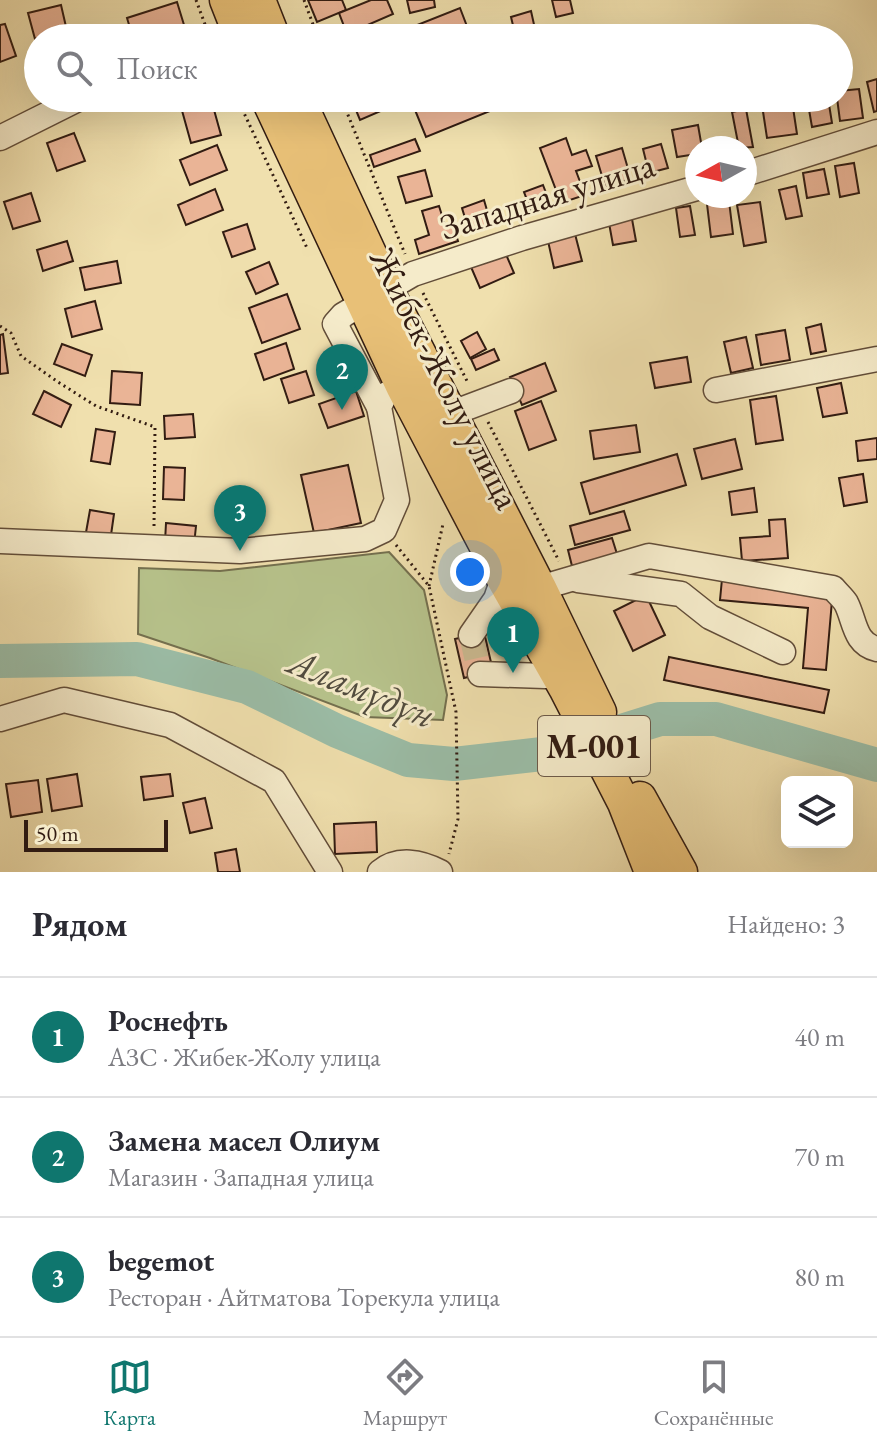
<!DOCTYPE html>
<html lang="ru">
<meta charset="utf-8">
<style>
body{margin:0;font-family:"EB Garamond",serif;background:#f7f7f7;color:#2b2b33}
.controls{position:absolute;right:24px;bottom:24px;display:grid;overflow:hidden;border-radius:12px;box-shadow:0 8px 32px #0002}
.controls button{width:72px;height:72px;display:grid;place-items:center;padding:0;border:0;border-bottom:2px solid #e1e1e2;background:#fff;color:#2b2b33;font:40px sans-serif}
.compass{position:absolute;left:685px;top:136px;width:72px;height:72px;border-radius:50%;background:#fff;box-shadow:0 8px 32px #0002;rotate:262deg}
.scale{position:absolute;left:24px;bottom:20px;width:144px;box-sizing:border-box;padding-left:8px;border:4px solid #321c12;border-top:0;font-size:22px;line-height:28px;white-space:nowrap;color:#321c12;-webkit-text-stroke:6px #f5ebca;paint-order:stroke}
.you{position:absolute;left:470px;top:572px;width:28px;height:28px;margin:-20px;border:6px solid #fff;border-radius:50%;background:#1a73e8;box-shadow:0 0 0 12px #1a73e833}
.badge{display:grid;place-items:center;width:52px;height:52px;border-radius:50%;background:#0f766e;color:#fff;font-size:26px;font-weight:700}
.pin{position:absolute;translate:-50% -66px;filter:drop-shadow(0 2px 4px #0008)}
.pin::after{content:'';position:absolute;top:42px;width:28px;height:24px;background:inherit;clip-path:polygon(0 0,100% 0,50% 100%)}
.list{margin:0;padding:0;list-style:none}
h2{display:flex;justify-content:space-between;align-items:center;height:104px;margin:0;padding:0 32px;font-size:34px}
h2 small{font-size:26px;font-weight:400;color:#7c7c81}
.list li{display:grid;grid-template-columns:52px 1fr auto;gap:24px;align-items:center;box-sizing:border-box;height:120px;padding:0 32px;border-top:2px solid #e1e1e2}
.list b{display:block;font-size:30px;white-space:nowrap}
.list p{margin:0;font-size:26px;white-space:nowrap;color:#7c7c81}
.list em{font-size:26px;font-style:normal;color:#7c7c81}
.icon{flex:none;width:44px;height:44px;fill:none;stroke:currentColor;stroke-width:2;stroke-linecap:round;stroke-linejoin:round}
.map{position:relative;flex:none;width:877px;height:872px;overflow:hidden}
.search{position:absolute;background:#fff;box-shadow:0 8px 32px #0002;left:24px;right:24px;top:24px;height:88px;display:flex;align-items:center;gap:20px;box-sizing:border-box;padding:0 28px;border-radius:44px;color:#7c7c81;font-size:30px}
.sheet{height:464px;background:#fff}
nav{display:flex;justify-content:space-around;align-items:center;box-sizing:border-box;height:112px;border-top:2px solid #e1e1e2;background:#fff;font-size:22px;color:#7c7c81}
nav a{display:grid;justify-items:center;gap:4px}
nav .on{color:#0f766e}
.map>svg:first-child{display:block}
</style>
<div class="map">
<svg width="877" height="872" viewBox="0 0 877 872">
<rect width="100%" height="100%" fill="#f0e0ae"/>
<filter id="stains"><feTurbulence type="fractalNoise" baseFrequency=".0025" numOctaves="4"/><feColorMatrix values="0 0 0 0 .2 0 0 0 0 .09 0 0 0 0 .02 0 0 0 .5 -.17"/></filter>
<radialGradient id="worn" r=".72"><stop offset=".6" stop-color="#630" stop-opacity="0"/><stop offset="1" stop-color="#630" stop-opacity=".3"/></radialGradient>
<polygon fill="#b7c38c" stroke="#74704f" stroke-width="2" points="389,552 424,590 447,695 443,720 365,717 210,658 138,634 139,568 220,571"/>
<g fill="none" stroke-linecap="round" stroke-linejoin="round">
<polyline stroke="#9bbda7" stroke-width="34" points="0,661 137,659 247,687 337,731 408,760 454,764 551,753 660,719 716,719 877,765"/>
</g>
<g fill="#eab496" stroke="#321c12" stroke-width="2">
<polygon points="308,0 342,0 346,10 317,22"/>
<polygon points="371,0 387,0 393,14 347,34 339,13"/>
<polygon points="407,0 434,0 435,7 410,13"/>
<polygon points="552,0 570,0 573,13 556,17"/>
<polygon points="177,2 188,38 133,38 127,18"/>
<polygon points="61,5 67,31 35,39 28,13"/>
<polygon points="460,8 468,29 445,38 394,38 392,35"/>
<polygon points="531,11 537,38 516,38 511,17"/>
<polygon points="5,24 16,56 0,62 0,25"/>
<polygon points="594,27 597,38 569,38 568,34"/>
<polygon points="877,79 877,111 874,112 867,82"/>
<polygon points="859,89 863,118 840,121 837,98 839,98 839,91"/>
<polygon points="140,98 176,98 143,108"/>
<polygon points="351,98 387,98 390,107 360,120"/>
<polygon points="444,98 491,98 495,109 426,137 415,110"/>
<polygon points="807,98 828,98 832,123 812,127"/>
<polygon points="211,99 221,135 191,143 181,107"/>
<polygon points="792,101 797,134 767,138 762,105"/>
<polygon points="746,109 753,147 739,148 732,112"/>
<polygon points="698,125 702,148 697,148 697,154 677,157 672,130"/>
<polygon points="74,133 85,161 57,171 47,143"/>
<polygon points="566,138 572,155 586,150 592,166 576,171 585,195 561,203 540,148"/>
<polygon points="415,139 420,151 374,167 370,155"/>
<polygon points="661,144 668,168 649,173 643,149"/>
<polygon points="217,145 227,170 190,185 180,160"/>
<polygon points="622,148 631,179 605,186 596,156"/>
<polygon points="854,163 859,193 840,197 835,166"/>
<polygon points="824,169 829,194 807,198 803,173"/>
<polygon points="425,170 432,196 406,203 398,177"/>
<polygon points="543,185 551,206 532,213 524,192"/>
<polygon points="796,186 802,216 786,219 779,190"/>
<polygon points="215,189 223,210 186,225 178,205"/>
<polygon points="31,193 40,221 13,229 4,202"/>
<polygon points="484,200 491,224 469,231 462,208"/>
<polygon points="729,201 733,234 711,237 707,204"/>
<polygon points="760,202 766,242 744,246 737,205"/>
<polygon points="439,206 445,225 452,222 458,241 419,254 415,240 429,235 422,211"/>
<polygon points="690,206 695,235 680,237 676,208"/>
<polygon points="632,219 636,241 613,245 609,223"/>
<polygon points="247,224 255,249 232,257 223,232"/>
<polygon points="575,234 582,261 554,268 548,241"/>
<polygon points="67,241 73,261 43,271 37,250"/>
<polygon points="505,252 514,273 480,288 471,267"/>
<polygon points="117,261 121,283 85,290 80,268"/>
<polygon points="269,262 278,284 256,294 246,272"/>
<polygon points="287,294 300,329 262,343 249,308"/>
<polygon points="95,301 102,329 72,337 65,309"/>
<polygon points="821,324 826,351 811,354 806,328"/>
<polygon points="785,330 790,360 761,365 756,335"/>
<polygon points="477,332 486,349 470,358 461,341"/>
<polygon points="3,334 8,373 0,374 0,335"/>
<polygon points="746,337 753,368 731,373 724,342"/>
<polygon points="286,343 294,369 264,380 255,354"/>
<polygon points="62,344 92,355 85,376 54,364"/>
<polygon points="494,349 499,360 476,370 471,359"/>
<polygon points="687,357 691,382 655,388 650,363"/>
<polygon points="545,363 556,391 522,405 510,377"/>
<polygon points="112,371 142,373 140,405 110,403"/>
<polygon points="306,371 314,395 289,403 281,379"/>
<polygon points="841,383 847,413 823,417 817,388"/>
<polygon points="44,391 71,405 61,427 33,414"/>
<polygon points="356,391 364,416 328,428 319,404"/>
<polygon points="776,396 783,440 756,444 750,400"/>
<polygon points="541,401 556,440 529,450 515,411"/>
<polygon points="193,414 195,437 165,439 164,416"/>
<polygon points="636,425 640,452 594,459 590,431"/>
<polygon points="96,429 115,432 110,464 91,461"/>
<polygon points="877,438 877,459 858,461 856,441"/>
<polygon points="735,439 742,469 702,479 694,449"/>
<polygon points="677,454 686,485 590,514 581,483"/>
<polygon points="348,465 361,523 314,533 301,475"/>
<polygon points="164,467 185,468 184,500 163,499"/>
<polygon points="863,474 867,502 844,506 839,478"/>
<polygon points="754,488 757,512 732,515 729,492"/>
<polygon points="90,510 114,514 110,542 85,538"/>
<polygon points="624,511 630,530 575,545 570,526"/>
<polygon points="785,519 788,558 742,561 740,538 770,536 769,520"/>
<polygon points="166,523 196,526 194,545 165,542"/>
<polygon points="612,538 617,554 572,566 568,550"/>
<polygon points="722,579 833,589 826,670 803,668 808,608 720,600"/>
<polygon points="646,595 665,635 633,651 614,611"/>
<polygon points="484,632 493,671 464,678 455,639"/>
<polygon points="669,657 829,690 824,713 664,680"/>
<polygon points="77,774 82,806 52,811 47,779"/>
<polygon points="170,774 173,796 144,800 141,777"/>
<polygon points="38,780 42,812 11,817 6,784"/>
<polygon points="205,798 212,828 190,833 183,803"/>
<polygon points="376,822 377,852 335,854 334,824"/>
<polygon points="236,849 240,872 218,872 215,853"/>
</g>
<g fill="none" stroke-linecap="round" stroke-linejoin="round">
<polyline stroke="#cab98f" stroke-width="24" stroke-dasharray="24 12" stroke-linecap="butt" points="471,635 480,674"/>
<g stroke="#624d39" stroke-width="27">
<g id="minor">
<polyline points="0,138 80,98"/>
<polyline points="745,174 877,132"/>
<polyline points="716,390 877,359"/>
<polyline points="379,407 335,324 343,315 413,274 522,238 697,188"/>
<polyline points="450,414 511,391"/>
<polyline points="0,541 240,551 365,539 384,530 397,500 379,407 385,395 402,386"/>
<polyline points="578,580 681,594 710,617 783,652"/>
<path d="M540,588L649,556L833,588C837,593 843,598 846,603C855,620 854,644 877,649"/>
<polyline points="471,635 496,599 503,579"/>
<polyline points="480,674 545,676 557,673"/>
<polyline points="0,719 64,700 170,725 274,781 330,872"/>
<path d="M380,872C398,857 421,862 440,872"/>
</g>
</g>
<g stroke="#321c12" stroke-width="35">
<g id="major">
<polyline points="226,0 241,38"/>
<polyline points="259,0 274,38"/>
<polyline points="267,98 402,386 503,579 565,688 624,803 651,872"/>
<polyline points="298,98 387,290 540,588 600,712"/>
<polyline points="640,798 681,872"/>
</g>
</g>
<g stroke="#321c12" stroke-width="3" stroke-dasharray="2 4" stroke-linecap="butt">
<polyline points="196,0 210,38"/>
<polyline points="304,0 318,38"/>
<polyline points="237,98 307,248"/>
<polyline points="341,98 405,254"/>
<polyline points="423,293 468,383"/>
<polyline points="0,326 11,333 21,356 58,382 96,406 155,427 154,528"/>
<polyline points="488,422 559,561"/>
<polyline points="396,545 429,586 456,712 458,819 449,854"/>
<polyline points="429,586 443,524"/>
<polyline points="620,724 644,771"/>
</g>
<use href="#minor" stroke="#f5ebca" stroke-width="24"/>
<use href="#major" stroke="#e8c077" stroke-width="32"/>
</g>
<g text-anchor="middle" stroke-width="6" stroke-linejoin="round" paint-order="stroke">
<rect fill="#f5ebca" stroke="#6c5a49" stroke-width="2" x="538" y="716" width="112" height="60" rx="6"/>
<g font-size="34" font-weight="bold" fill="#321c12">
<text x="594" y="758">М-001</text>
</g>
<g font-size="36" fill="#321c12" stroke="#f5ebca">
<text transform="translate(547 195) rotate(-17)" y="13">Западная улица</text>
<text transform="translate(446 378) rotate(63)" y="13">Жибек-Жолу улица</text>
</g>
<g font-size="38" font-style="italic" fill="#524c3f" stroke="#f5ebca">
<text transform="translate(362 688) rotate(22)" y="13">Аламүдүн</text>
</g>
</g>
<rect width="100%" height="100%" filter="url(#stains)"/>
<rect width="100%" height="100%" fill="url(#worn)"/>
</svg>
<div class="controls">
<button><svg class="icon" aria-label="layers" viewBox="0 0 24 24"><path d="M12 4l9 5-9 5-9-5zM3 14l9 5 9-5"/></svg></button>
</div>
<svg class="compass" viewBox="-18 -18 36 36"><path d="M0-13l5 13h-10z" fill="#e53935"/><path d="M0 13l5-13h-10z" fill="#7c7c81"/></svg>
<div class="scale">50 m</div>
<div class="you"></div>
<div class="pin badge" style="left:513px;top:673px">1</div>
<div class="pin badge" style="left:342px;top:410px">2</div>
<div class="pin badge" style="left:240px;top:551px">3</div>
<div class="search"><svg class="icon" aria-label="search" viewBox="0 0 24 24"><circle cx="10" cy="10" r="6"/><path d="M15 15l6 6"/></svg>Поиск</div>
</div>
<section class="sheet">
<h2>Рядом<small>Найдено: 3</small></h2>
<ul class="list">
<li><span class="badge">1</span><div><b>Роснефть</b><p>АЗС · Жибек-Жолу улица</p></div><em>40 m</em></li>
<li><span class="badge">2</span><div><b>Замена масел Олиум</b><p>Магазин · Западная улица</p></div><em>70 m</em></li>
<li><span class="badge">3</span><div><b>begemot</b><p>Ресторан · Айтматова Торекула улица</p></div><em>80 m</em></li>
</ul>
</section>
<nav>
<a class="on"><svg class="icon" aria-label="map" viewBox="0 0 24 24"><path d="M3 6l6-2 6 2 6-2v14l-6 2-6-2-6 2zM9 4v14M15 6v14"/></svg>Карта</a>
<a><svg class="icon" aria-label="directions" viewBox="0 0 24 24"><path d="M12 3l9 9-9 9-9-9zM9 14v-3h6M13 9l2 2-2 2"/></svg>Маршрут</a>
<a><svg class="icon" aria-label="saved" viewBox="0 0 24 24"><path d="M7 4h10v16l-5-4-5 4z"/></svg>Сохранённые</a>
</nav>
